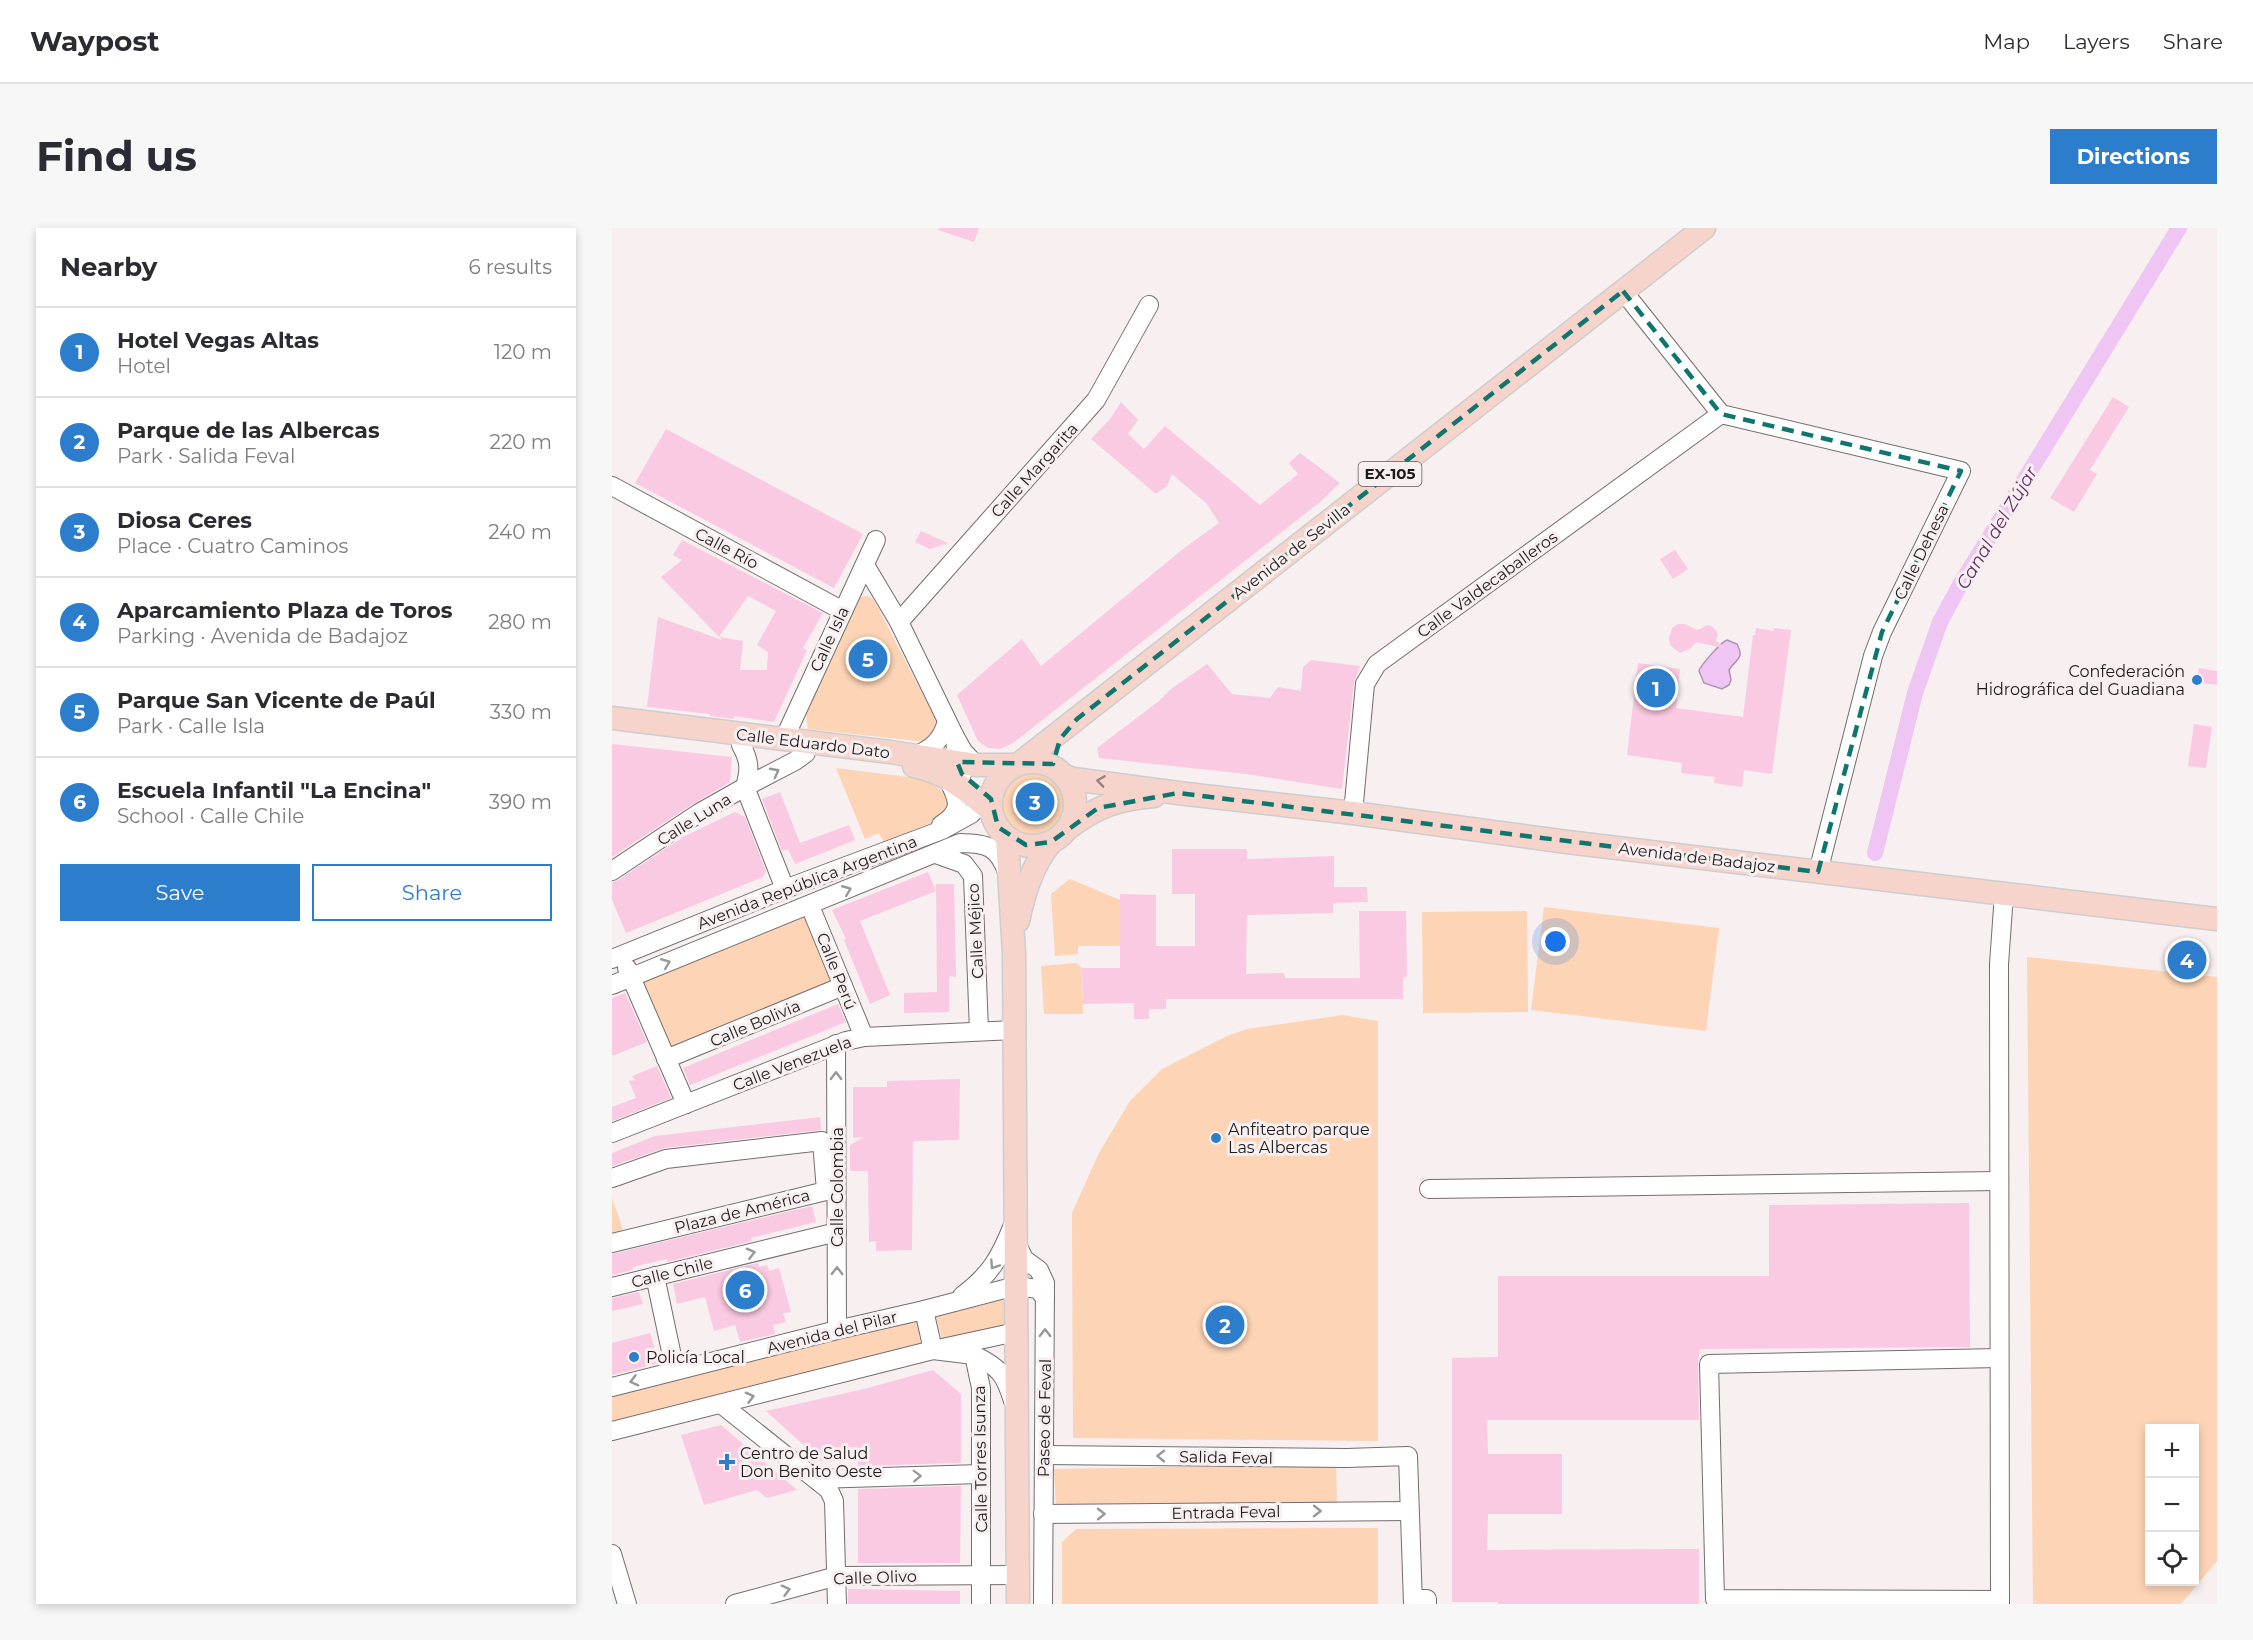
<!DOCTYPE html>
<meta charset="utf-8">
<style>
body{margin:0;font-family:Montserrat,sans-serif;background:#f7f7f7;color:#2b2b33}
.controls{position:absolute;right:18px;bottom:18px;display:grid;overflow:hidden;border-radius:0px;box-shadow:0 3px 9px #0003}
.controls button{width:54px;height:54px;display:grid;place-items:center;padding:0;border:0;border-bottom:2px solid #e1e1e2;background:#fff;color:#2b2b33;font:30px sans-serif}
.you{position:absolute;left:944px;top:714px;width:21px;height:21px;margin:-15px;border:4px solid #fff;border-radius:50%;background:#1a73e8;box-shadow:0 0 0 9px #1a73e833}
.badge{display:grid;place-items:center;width:39px;height:39px;border-radius:50%;background:#2c7dcc;color:#fff;font-size:20px;font-weight:700}
.pin{position:absolute;translate:-50% -50%;border:3px solid #fff;box-shadow:0 2px 6px #0006}
.list{margin:0;padding:0;list-style:none}
h2{display:flex;justify-content:space-between;align-items:center;height:78px;margin:0;padding:0 24px;font-size:26px}
h2 small{font-size:20px;font-weight:400;color:#7c7c81}
.list li{display:grid;grid-template-columns:39px 1fr auto;gap:18px;align-items:center;box-sizing:border-box;height:90px;padding:0 24px;border-top:2px solid #e1e1e2}
.list b{display:block;font-size:22px;white-space:nowrap}
.list p{margin:0;font-size:20px;white-space:nowrap;color:#7c7c81}
.list em{font-size:20px;font-style:normal;color:#7c7c81}
.actions{display:flex;gap:12px;padding:18px 24px}
.actions a{flex:1;padding:14px 0;border:2px solid #2c7dcc;border-radius:0px;text-align:center;font-size:21px;color:#2c7dcc}
.actions .main{background:#2c7dcc;color:#fff}
.icon{flex:none;width:33px;height:33px;fill:none;stroke:currentColor;stroke-width:2;stroke-linecap:round;stroke-linejoin:round}
.map{position:relative;flex:none;width:1605px;height:1376px;overflow:hidden;border-radius:0px}
header{display:flex;align-items:center;gap:36px;box-sizing:border-box;height:84px;padding:0 30px;background:#fff;border-bottom:2px solid #e1e1e2}
header strong{font-size:28px}
nav{display:flex;gap:33px;margin-inline-start:auto;font-size:21px}
.intro{display:flex;align-items:center;justify-content:space-between;box-sizing:border-box;height:144px;padding:0 36px}
h1{margin:0;font-size:42px}
.button{padding:15px 27px;border-radius:0px;background:#2c7dcc;color:#fff;font-size:21px;font-weight:700}
main{display:flex;gap:36px;padding:0 36px}
aside{flex:1;background:#fff;border-radius:0px;box-shadow:0 3px 9px #0003}
.map>svg:first-child{display:block}
</style>
<header>
<strong>Waypost</strong>
<nav><a>Map</a><a>Layers</a><a>Share</a></nav>
</header>
<div class="intro"><h1>Find us</h1><a class="button">Directions</a></div>
<main>
<aside>
<h2>Nearby<small>6 results</small></h2>
<ul class="list">
<li><span class="badge">1</span><div><b>Hotel Vegas Altas</b><p>Hotel</p></div><em>120 m</em></li>
<li><span class="badge">2</span><div><b>Parque de las Albercas</b><p>Park · Salida Feval</p></div><em>220 m</em></li>
<li><span class="badge">3</span><div><b>Diosa Ceres</b><p>Place · Cuatro Caminos</p></div><em>240 m</em></li>
<li><span class="badge">4</span><div><b>Aparcamiento Plaza de Toros</b><p>Parking · Avenida de Badajoz</p></div><em>280 m</em></li>
<li><span class="badge">5</span><div><b>Parque San Vicente de Paúl</b><p>Park · Calle Isla</p></div><em>330 m</em></li>
<li><span class="badge">6</span><div><b>Escuela Infantil &quot;La Encina&quot;</b><p>School · Calle Chile</p></div><em>390 m</em></li>
</ul>
<div class="actions"><a class="main">Save</a><a>Share</a></div>
</aside>
<div class="map">
<svg width="1605" height="1376" viewBox="0 0 1605 1376">
<rect width="100%" height="100%" fill="#f7eff0"/>
<g fill="#fdd4b5" fill-rule="evenodd">
<polygon points="255,368 260,370 264,376 326,496 315,514 196,501 194,486 244,376 249,369"/>
<circle cx="422" cy="575" r="41"/>
<polygon points="224,540 312,551 333,565 337,576 329,591 272,614 267,605 253,611"/>
<polygon points="458,651 508,672 508,718 466,718 466,726 443,728 439,666"/>
<polygon points="932,679 1107,700 1094,803 919,782"/>
<polygon points="915,683 916,784 811,785 810,684"/>
<polygon points="196,686 224,755 59,824 29,753"/>
<path d="M1415,729L1605,749V1333L1569,1376H1421ZM1538,1200H1582V1354H1538Z"/>
<polygon points="464,735 470,740 471,786 432,786 429,738"/>
<polygon points="731,787 766,793 766,1213 461,1210 460,985 487,925 518,873 550,841 615,808 635,801"/>
<polygon points="0,970 11,1002 0,1006"/>
<polygon points="395,1068 396,1097 331,1115 323,1086"/>
<polygon points="305,1092 309,1117 0,1199 0,1164"/>
<polygon points="724,1236 725,1277 444,1281 442,1241"/>
<polygon points="766,1300 766,1376 450,1376 450,1314 464,1301"/>
</g>
<path fill="#efc5f3" stroke="#b092b2" stroke-width="1.5" d="M1115,412L1125,416C1133,432 1124,430 1117,442L1119,452L1117,457L1110,461L1092,455L1087,443C1088,438 1109,414 1115,412Z"/>
<g fill="none" stroke-linecap="round" stroke-linejoin="round">
<polyline stroke="#efc5f3" stroke-width="16" points="1263,625 1303,465 1328,394 1348,357 1567,0"/>
</g>
<g fill="#facae2" fill-rule="evenodd">
<polygon points="327,0 367,0 362,14 326,2"/>
<polygon points="1501,169 1517,179 1478,242 1485,246 1462,284 1438,270"/>
<polygon points="509,174 526,192 516,206 532,221 553,198 648,277 686,246 677,235 688,225 728,255 708,274 401,515 388,521 376,520 366,513 345,467 410,411 429,438 571,321 607,295 595,276 560,246 555,258 544,266 479,211 498,191"/>
<polygon points="54,201 251,306 222,360 23,255"/>
<polygon points="309,303 336,315 318,321 303,314"/>
<path d="M70,312L211,385L191,420L195,422L162,494L122,488V491L98,488V486L35,479L46,389L110,412L49,349L70,332L61,327ZM136,368L164,383L145,417L156,424L155,442H128L131,413L107,409Z"/>
<polygon points="1063,322 1076,341 1061,351 1048,331"/>
<polygon points="1066,396 1073,396 1085,402 1096,397 1101,399 1106,406 1104,413 1111,418 1111,420 1084,414 1079,420 1068,425 1058,417 1057,410 1060,400"/>
<polygon points="1144,400 1162,403 1162,400 1179,402 1160,546 1132,542 1130,559 1102,555 1103,549 1069,545 1070,535 1015,527 1026,435 1068,441 1064,480 1131,489 1141,407 1143,408"/>
<polygon points="699,432 748,438 742,455 730,561 634,546 487,530 485,520 547,473 559,461 595,436 620,466 658,470 666,459 689,463 691,439"/>
<polygon points="1587,440 1605,443 1605,457 1585,454"/>
<polygon points="1582,496 1600,499 1594,540 1576,538"/>
<polygon points="0,516 120,529 118,554 81,576 0,629"/>
<polygon points="168,564 188,615 237,597 243,612 183,636 176,621 170,623 150,571"/>
<polygon points="123,584 133,589 154,643 151,649 14,705 0,672 0,654 6,652 71,609"/>
<polygon points="560,621 635,621 635,631 722,628 722,659 755,659 756,674 721,675 721,685 635,687 634,746 672,745 673,750 748,750 747,683 794,683 795,749 791,749 791,771 554,771 554,781 537,781 537,791 522,791 522,775 471,776 470,740 508,740 508,666 544,667 544,718 583,718 583,666 560,666"/>
<polygon points="316,644 324,663 248,693 278,767 258,776 232,712 234,711 220,682"/>
<polygon points="324,656 342,656 344,749 337,748 337,784 292,785 292,765 325,764"/>
<polygon points="13,765 35,814 0,828 0,770"/>
<polygon points="226,776 234,794 78,857 71,840"/>
<polygon points="45,838 59,870 0,893 0,879 24,870 17,853 23,852 20,848"/>
<polygon points="348,851 347,912 301,913 300,1022 264,1023 264,1013 257,1014 256,943 238,943 238,917 252,909 241,910 241,859 275,859 275,853"/>
<polygon points="208,889 209,902 52,920 0,938 0,925 43,908"/>
<polygon points="1357,975 1358,1119 1088,1121 1086,1136 1087,1192 875,1192 876,1226 950,1226 950,1286 876,1286 875,1322 1087,1321 1087,1376 886,1376 886,1374 840,1374 840,1130 886,1129 886,1048 1157,1048 1157,977"/>
<polygon points="200,978 204,994 139,1010 140,1013 55,1034 55,1031 21,1039 21,1042 0,1047 0,1026"/>
<polygon points="146,1035 147,1039 155,1037 157,1043 167,1040 179,1084 171,1085 174,1094 161,1097 163,1106 128,1114 123,1097 102,1103 93,1069 65,1076 61,1056"/>
<polygon points="27,1064 31,1076 0,1083 0,1070"/>
<polygon points="38,1105 47,1135 0,1147 0,1115"/>
<polygon points="321,1142 349,1166 349,1235 246,1238 246,1233 209,1233 154,1183 256,1160"/>
<polygon points="109,1197 185,1262 155,1270 145,1262 92,1277 69,1207"/>
<polygon points="349,1258 348,1335 246,1335 246,1261"/>
<polygon points="236,1361 348,1363 348,1376 236,1376"/>
</g>
<g fill="none" stroke-linecap="round" stroke-linejoin="round">
<g stroke="#746d6d" stroke-width="20">
<g id="minor">
<polyline points="1011,63 1109,186"/>
<polyline points="1109,186 1349,243 1270,404 1261,428 1206,644"/>
<polyline points="0,258 231,383"/>
<polyline points="253,337 287,394 343,509"/>
<polyline points="287,394 484,172 537,77"/>
<polyline points="172,511 264,312"/>
<path d="M129,517C138,533 138,542 133,559L183,533L194,525"/>
<path d="M302,528C320,521 330,512 335,493"/>
<polyline points="350,546 345,534 343,509 351,523 364,537"/>
<polyline points="741,585 753,456 765,436 1109,186"/>
<path d="M329,597C352,582 346,572 336,551"/>
<polyline points="324,626 352,636 361,648 367,803"/>
<polyline points="0,643 87,585 133,559 173,661"/>
<polyline points="198,678 252,809"/>
<polyline points="0,731 173,661 330,602 359,586 381,563"/>
<polyline points="15,740 74,876"/>
<path d="M0,757L348,615C376,615 386,619 396,646"/>
<polyline points="224,816 225,1102"/>
<polyline points="54,831 231,758"/>
<polyline points="0,905 234,813 252,809 403,802"/>
<polyline points="0,950 54,931 210,913 214,963 0,1015"/>
<polyline points="817,961 1387,953"/>
<polyline points="404,1014 412,1031 427,1042 433,1055 431,1376"/>
<polyline points="43,1048 63,1142"/>
<polyline points="0,1059 225,1004"/>
<path d="M350,1068C378,1047 388,1030 401,997"/>
<polyline points="312,1082 321,1122 362,1127 369,1160 369,1376"/>
<path d="M362,1127C387,1139 393,1146 401,1173"/>
<polyline points="1387,1130 1097,1136 1103,1371 1388,1372"/>
<polyline points="0,1159 225,1102 312,1082 404,1058 426,1061 433,1070"/>
<polyline points="109,1176 217,1262 222,1273 225,1376"/>
<polyline points="0,1203 321,1122 404,1104"/>
<polyline points="432,1227 735,1230 796,1228 801,1376"/>
<polyline points="204,1251 369,1246"/>
<polyline points="431,1286 797,1283"/>
<polyline points="0,1326 15,1376"/>
<polyline points="801,1371 815,1371 815,1376"/>
<polyline points="123,1376 225,1348 406,1347"/>
<polyline points="1388,1376 1387,736 1392,666"/>
</g>
</g>
<g stroke="#cdcdcd" stroke-width="25">
<g id="major">
<polyline points="0,490 278,524 364,537 403,537"/>
<circle cx="421" cy="576" r="42"/>
<polyline points="408,535 1092,0"/>
<path d="M302,538C333,544 356,563 379,583"/>
<polyline points="453,548 461,551 566,565 741,585 955,614 1605,691"/>
<path d="M455,601C484,579 505,571 542,568"/>
<polyline points="395,609 402,726 406,1376"/>
<path d="M406,693C412,664 420,638 439,614"/>
</g>
</g>
<use href="#minor" stroke="#fff" stroke-width="18"/>
<use href="#major" stroke="#f7d4cb" stroke-width="22"/>
</g>
<defs><path id="oneway-chevron" d="M-2-3.5L2.5 0L-2 3.5" fill="none" stroke-width="1.6" stroke-linecap="round" stroke-linejoin="round" transform="scale(1.5)"/></defs>
<g stroke="#999898">
<use href="#oneway-chevron" transform="translate(163 544) rotate(-28)"/>
<use href="#oneway-chevron" transform="translate(235 662) rotate(-22)"/>
<use href="#oneway-chevron" transform="translate(54 735) rotate(-22)"/>
<use href="#oneway-chevron" transform="translate(224 848) rotate(-90)"/>
<use href="#oneway-chevron" transform="translate(139 1025) rotate(-14)"/>
<use href="#oneway-chevron" transform="translate(382 1037) rotate(124)"/>
<use href="#oneway-chevron" transform="translate(225 1043) rotate(-90)"/>
<use href="#oneway-chevron" transform="translate(433 1105) rotate(-90)"/>
<use href="#oneway-chevron" transform="translate(22 1153) rotate(165)"/>
<use href="#oneway-chevron" transform="translate(138 1169) rotate(-14)"/>
<use href="#oneway-chevron" transform="translate(549 1228) rotate(-179)"/>
<use href="#oneway-chevron" transform="translate(305 1248) rotate(-2)"/>
<use href="#oneway-chevron" transform="translate(705 1283)"/>
<use href="#oneway-chevron" transform="translate(489 1286) rotate(-1)"/>
<use href="#oneway-chevron" transform="translate(174 1362) rotate(-15)"/>
</g>
<use stroke="#95807b" href="#oneway-chevron" transform="translate(489 553) rotate(-172)"/>
<path fill="none" stroke="#0f766e" stroke-width="4.5" stroke-dasharray="12 8" stroke-linejoin="round" d="M1011,63L1109,186L1349,243L1270,404L1206,644L566,565L486,580L439,614L414,617L386,599L379,571L350,546L345,534L441,536L448,511L465,491Z"/>
<g fill="#2c7dcc" stroke="#f7eff0" stroke-width="2">
<circle cx="1585" cy="452" r="6"/>
<circle cx="604" cy="910" r="6"/>
<circle cx="22" cy="1129" r="6"/>
<path d="M112 1225h6v6h6v6h-6v6h-6v-6h-6v-6h6z"/>
</g>
<g text-anchor="middle" stroke-width="6" stroke-linejoin="round" paint-order="stroke">
<rect fill="#f7eff0" stroke="#5e5a5a" stroke-width="1.5" x="746.5" y="234" width="63" height="24" rx="4.5"/>
<g font-size="15" font-weight="bold" fill="#1d1a1a">
<text x="778" y="251">EX-105</text>
</g>
<g font-size="16" fill="#1d1a1a" stroke="#f7eff0">
<text transform="translate(422 242) rotate(-48)" y="6">Calle Margarita</text>
<text transform="translate(115 320) rotate(28)" y="6">Calle Río</text>
<text transform="translate(679 323) rotate(-38)" y="6">Avenida de Sevilla</text>
<text transform="translate(1309 324) rotate(-64)" y="6">Calle Dehesa</text>
<text transform="translate(875 356) rotate(-36)" y="6">Calle Valdecaballeros</text>
<text transform="translate(217 411) rotate(-65)" y="6">Calle Isla</text>
<text transform="translate(201 515) rotate(7)" y="6">Calle Eduardo Dato</text>
<text transform="translate(82 591) rotate(-32)" y="6">Calle Luna</text>
<text transform="translate(1085 629) rotate(7)" y="6">Avenida de Badajoz</text>
<text transform="translate(195 654) rotate(-21)" y="6">Avenida República Argentina</text>
<text transform="translate(363 703) rotate(-93)" y="6">Calle Méjico</text>
<text transform="translate(225 743) rotate(68)" y="6">Calle Perú</text>
<text transform="translate(143 795) rotate(-23)" y="6">Calle Bolivia</text>
<text transform="translate(180 835) rotate(-21)" y="6">Calle Venezuela</text>
<text transform="translate(225 959) rotate(-90)" y="6">Calle Colombia</text>
<text transform="translate(130 983) rotate(-14)" y="6">Plaza de América</text>
<text transform="translate(60 1044) rotate(-14)" y="6">Calle Chile</text>
<text transform="translate(220 1104) rotate(-14)" y="6">Avenida del Pilar</text>
<text transform="translate(432 1190) rotate(-89)" y="6">Paseo de Feval</text>
<text transform="translate(614 1229) rotate(1)" y="6">Salida Feval</text>
<text transform="translate(368 1231) rotate(-91)" y="6">Calle Torres Isunza</text>
<text transform="translate(614 1284) rotate(-1)" y="6">Entrada Feval</text>
<text transform="translate(263 1349) rotate(-2)" y="6">Calle Olivo</text>
</g>
<g font-size="16" fill="#1d1a1a" stroke="#f7eff0" text-anchor="start">
<text x="1573" y="449" text-anchor="end">Confederación<tspan x="1573" dy="18">Hidrográfica del Guadiana</tspan></text>
<text x="616" y="907">Anfiteatro parque<tspan x="616" dy="18">Las Albercas</tspan></text>
<text x="34" y="1135">Policía Local</text>
<text x="128" y="1231">Centro de Salud<tspan x="128" dy="18">Don Benito Oeste</tspan></text>
</g>
<g font-size="18" font-style="italic" fill="#612f67" stroke="#f7eff0">
<text transform="translate(1385 300) rotate(-59)" y="6">Canal del Zújar</text>
</g>
</g>
</svg>
<div class="controls">
<button>+</button>
<button>−</button>
<button><svg class="icon" aria-label="locate" viewBox="0 0 24 24"><circle cx="12" cy="12" r="6"/><path d="M12 2v4M12 18v4M2 12h4M18 12h4"/></svg></button>
</div>
<div class="you"></div>
<div class="pin badge" style="left:1044px;top:460px">1</div>
<div class="pin badge" style="left:613px;top:1097px">2</div>
<div class="pin badge" style="left:423px;top:574px">3</div>
<div class="pin badge" style="left:1575px;top:732px">4</div>
<div class="pin badge" style="left:256px;top:431px">5</div>
<div class="pin badge" style="left:133px;top:1062px">6</div>
</div>
</main>
